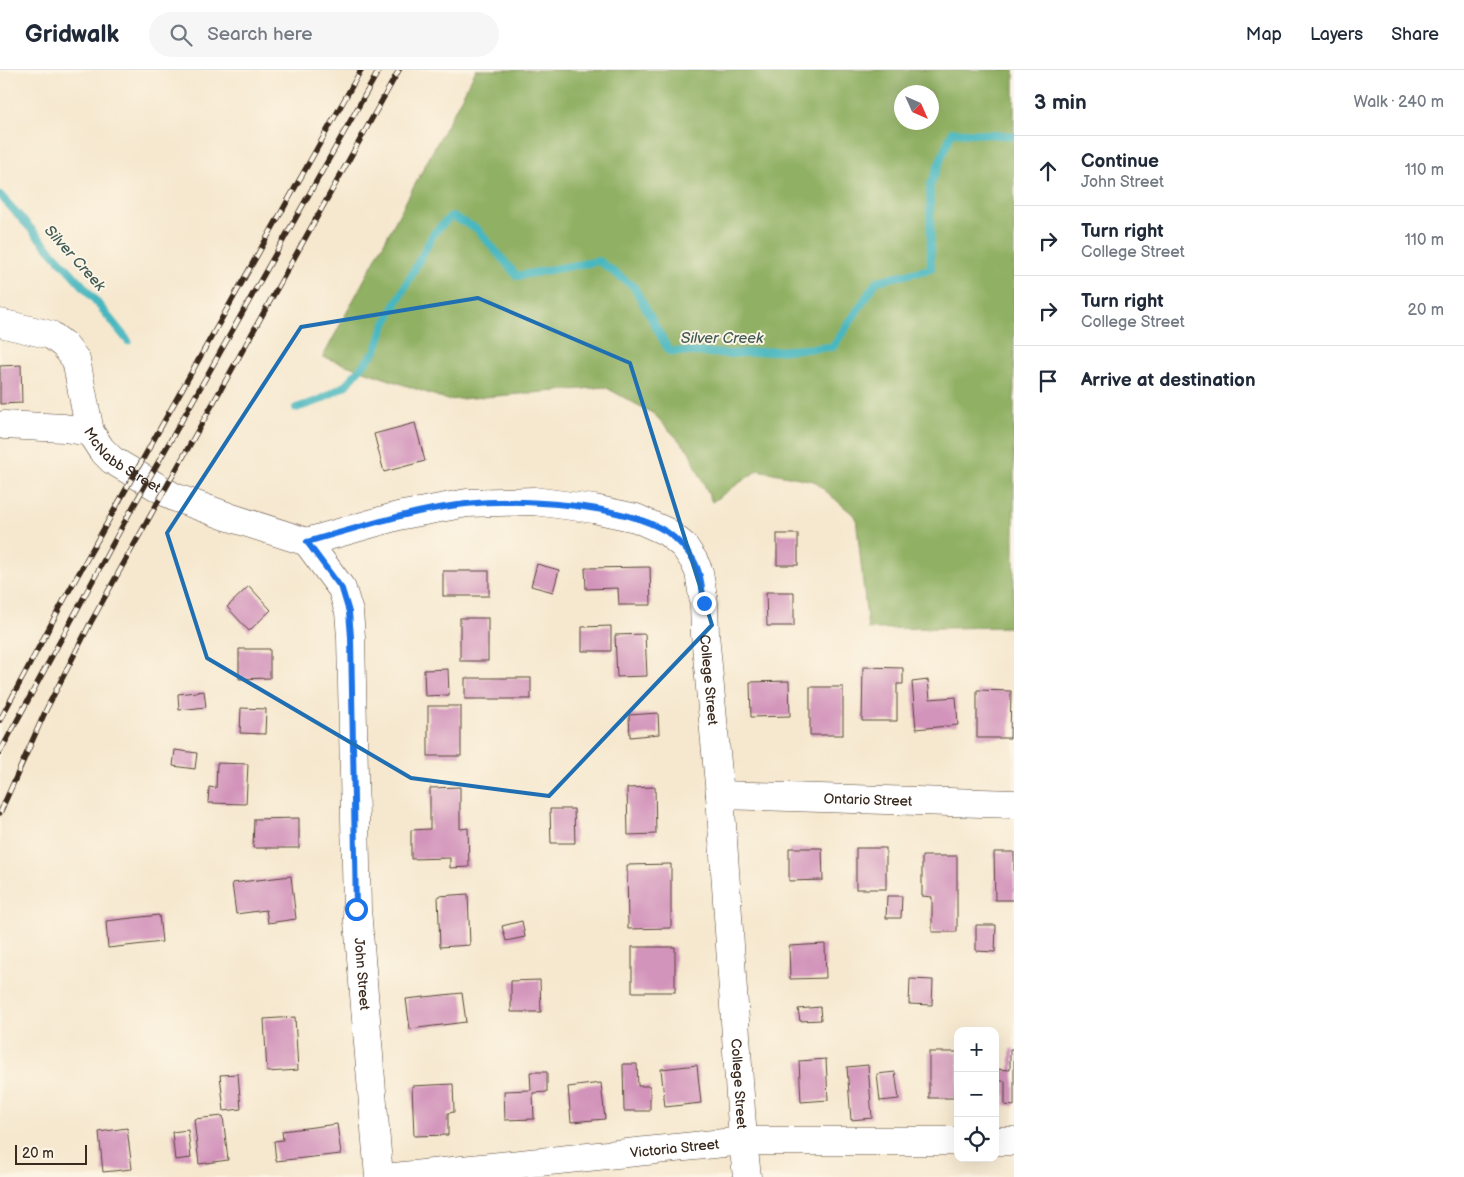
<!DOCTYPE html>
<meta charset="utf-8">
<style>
body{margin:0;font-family:"Balsamiq Sans",sans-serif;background:#f6f6f7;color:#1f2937}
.controls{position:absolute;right:15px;bottom:15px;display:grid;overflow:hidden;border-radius:10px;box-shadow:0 5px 20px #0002}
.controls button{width:45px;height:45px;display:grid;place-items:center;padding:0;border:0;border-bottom:1px solid #e0e1e3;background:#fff;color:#1f2937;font:25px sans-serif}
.compass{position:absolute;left:894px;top:15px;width:45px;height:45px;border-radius:50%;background:#fff;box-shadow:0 5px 20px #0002;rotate:135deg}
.scale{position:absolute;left:15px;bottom:12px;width:72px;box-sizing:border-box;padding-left:5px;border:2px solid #3b2a1e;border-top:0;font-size:14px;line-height:18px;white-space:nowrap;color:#3b2a1e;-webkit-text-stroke:4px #fcf5e5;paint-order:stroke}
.stop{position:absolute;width:15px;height:15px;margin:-11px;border:4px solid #1a73e8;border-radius:50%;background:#fff}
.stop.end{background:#1a73e8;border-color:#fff;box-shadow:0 1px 5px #0008}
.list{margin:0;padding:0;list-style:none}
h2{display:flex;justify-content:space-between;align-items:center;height:65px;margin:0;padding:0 20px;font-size:21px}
h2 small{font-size:16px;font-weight:400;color:#747a83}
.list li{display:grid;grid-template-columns:32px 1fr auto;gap:15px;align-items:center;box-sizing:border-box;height:70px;padding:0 20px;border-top:1px solid #e0e1e3}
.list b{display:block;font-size:19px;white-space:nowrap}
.list p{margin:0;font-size:16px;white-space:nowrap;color:#747a83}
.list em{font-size:16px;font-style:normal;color:#747a83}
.icon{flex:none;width:28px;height:28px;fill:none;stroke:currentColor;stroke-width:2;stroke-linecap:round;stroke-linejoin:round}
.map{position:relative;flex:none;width:1014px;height:1107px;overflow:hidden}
header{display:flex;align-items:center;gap:30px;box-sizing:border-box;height:70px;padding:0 25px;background:#fff;border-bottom:1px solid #e0e1e3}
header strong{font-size:24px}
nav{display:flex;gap:28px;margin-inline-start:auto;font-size:18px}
.search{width:350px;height:45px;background:#f6f6f7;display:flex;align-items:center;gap:12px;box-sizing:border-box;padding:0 18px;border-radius:28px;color:#747a83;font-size:19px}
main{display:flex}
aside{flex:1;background:#fff}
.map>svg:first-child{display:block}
</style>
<header>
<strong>Gridwalk</strong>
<div class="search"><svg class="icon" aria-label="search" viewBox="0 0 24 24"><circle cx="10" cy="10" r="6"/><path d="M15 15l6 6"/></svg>Search here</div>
<nav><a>Map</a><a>Layers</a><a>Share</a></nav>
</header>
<main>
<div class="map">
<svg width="1014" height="1107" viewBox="0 0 1014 1107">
<rect width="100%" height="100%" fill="#fcf5e5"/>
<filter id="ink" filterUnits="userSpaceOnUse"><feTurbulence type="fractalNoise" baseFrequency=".02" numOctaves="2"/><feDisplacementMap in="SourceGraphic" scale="10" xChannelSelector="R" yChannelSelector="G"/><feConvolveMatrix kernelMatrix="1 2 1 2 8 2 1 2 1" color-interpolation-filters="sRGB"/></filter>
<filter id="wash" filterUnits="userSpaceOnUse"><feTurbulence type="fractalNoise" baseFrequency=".0096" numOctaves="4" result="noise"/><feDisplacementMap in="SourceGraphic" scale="20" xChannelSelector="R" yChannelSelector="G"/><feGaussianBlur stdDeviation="1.12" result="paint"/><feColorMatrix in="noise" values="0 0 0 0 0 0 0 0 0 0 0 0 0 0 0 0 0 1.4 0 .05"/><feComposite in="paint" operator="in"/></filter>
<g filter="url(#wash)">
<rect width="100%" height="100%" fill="#f6e8cf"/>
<path fill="#90b064" stroke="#666d41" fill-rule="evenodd" d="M476,0H1014V557L868,559L856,447L814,411L758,400L712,432L689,381L654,344L605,317L448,330L323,287ZM902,22H932V52H902Z"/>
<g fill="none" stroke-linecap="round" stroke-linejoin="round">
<g stroke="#48b7bf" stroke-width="8">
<polyline points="0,125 86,219 128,271"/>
<polyline points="296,338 320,330 346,315 376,280 384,256 434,163 451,146 476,158 517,206 599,191 634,217 669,281 730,284 833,277 877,211 931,199 930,116 952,62 1014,66"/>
</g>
</g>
<g id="blocks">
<g fill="#d394bb">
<polygon points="21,295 22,333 0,334 0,296"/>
<polygon points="415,353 425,391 384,402 374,364"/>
<rect x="777" y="464" width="21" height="31"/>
<polygon points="537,494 559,500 553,522 531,516"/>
<polygon points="650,497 651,535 619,535 618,518 586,519 585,498"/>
<rect x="443" y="501" width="46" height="25"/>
<polygon points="249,516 271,540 249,561 227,537"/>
<polygon points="766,522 794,522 794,556 767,556"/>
<rect x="460" y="548" width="28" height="43"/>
<polygon points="611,556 611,581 582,581 582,557"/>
<polygon points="645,564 647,606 617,607 615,565"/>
<polygon points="239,579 270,579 270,608 239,609"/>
<polygon points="863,597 903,598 903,614 897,614 897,651 862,651"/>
<polygon points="448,599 449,625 425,626 424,600"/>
<rect x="465" y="608" width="66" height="21"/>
<polygon points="928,610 930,629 956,627 958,655 916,659 912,612"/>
<polygon points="789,611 790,646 751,647 750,612"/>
<rect x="810" y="617" width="33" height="48"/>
<polygon points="977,620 1011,621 1010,668 977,668"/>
<polygon points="204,621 206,637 179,640 178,624"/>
<rect x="428" y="636" width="33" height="50"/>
<polygon points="241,638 266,639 265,664 240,663"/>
<polygon points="658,643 659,664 630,667 629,645"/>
<polygon points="175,680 197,683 195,699 173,696"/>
<polygon points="217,693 248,694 246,734 208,733 209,717 216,718"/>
<polygon points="460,717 460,759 468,758 469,797 450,798 450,788 411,789 411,760 430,759 430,718"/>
<polygon points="655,717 656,764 628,765 627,718"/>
<polygon points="550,739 574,739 575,773 551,773"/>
<polygon points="299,748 299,778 253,778 254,749"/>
<polygon points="789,778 822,778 823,810 789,811"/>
<rect x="856" y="778" width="30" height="41"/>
<polygon points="994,782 1014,782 1014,830 995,830"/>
<polygon points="922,786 957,786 957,862 932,862 932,827 922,826"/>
<polygon points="671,794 671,858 628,859 627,795"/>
<polygon points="291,806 296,849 268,853 266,840 236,844 232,813"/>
<polygon points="468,824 470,875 440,877 438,826"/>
<polygon points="887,826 902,826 901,848 886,848"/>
<polygon points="159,845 162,872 108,878 106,851"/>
<polygon points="522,851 525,867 506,871 502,856"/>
<polygon points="976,855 996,855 995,882 976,881"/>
<polygon points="825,874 826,908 790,909 789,876"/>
<rect x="632" y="877" width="43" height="45"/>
<polygon points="910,909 933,910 932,935 909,934"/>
<polygon points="540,910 541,942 511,942 511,911"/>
<polygon points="462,923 466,952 410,959 406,929"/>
<polygon points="820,937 821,950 800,951 798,939"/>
<polygon points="295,947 298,1000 267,1002 264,949"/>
<polygon points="1010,979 1014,979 1014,1036 1005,1035 1005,1011 995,1011 995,999 1010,1000"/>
<rect x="929" y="982" width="29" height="46"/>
<polygon points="826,989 828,1030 801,1032 799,991"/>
<polygon points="623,994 637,994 638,1016 650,1016 650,1041 624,1041"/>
<polygon points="697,995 701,1033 665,1037 661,999"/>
<polygon points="868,995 872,1048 851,1050 847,997"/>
<polygon points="530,1002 547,1002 547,1022 533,1023 534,1049 505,1050 504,1021 531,1020"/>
<polygon points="895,1002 899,1029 880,1031 877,1004"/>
<polygon points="238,1004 241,1039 224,1041 220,1005"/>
<polygon points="601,1013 605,1049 571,1052 568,1017"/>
<polygon points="453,1014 454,1042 448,1043 448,1065 414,1066 412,1016"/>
<polygon points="223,1046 228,1090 199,1094 194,1049"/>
<polygon points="337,1054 341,1084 276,1091 274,1071 283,1070 282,1061"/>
<polygon points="127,1058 132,1099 103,1102 99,1062"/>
<polygon points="188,1060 191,1088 175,1090 172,1062"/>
</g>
</g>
</g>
<g filter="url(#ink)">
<use href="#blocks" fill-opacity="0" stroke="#574639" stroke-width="1"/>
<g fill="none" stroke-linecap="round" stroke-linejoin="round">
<g stroke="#574639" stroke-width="29">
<g id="minor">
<path id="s1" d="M0,253L51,265L64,275L76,290L90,362L101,379L112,390L174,427L229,447L307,472"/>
<polyline points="4,355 64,358 90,362"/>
<path id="s2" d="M307,472L398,446L467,433L534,431L594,439L636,448L667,462L684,476L694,491L699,502L704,533L705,564L720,725L743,1071L747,1107"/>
<path id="s3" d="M307,472L342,519L349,542L351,567L357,839L379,1107"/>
<path id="s4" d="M720,725L1014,734"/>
<polyline points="995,1071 1014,1071"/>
<path id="s5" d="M394,1107L743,1071H958"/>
</g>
</g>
<use href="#minor" stroke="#fff" stroke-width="28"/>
<g stroke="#3b2a1e" stroke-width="5.5">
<g id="rail">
<polyline points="0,650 65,528 361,0"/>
<polyline points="0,682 124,453 379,0"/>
<polyline points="0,743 46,640 91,552 399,0"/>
</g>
</g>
<use href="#rail" stroke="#fcf5e5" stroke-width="4" stroke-dasharray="11" stroke-linecap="butt"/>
</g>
</g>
<g fill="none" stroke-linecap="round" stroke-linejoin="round" filter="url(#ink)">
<path stroke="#1a73e8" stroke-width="6" d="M356,839L351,567L349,542L342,519L307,472C360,457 412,440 466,434C518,428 623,434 667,462C677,469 686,479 693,489C701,502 702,518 704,533"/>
</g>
<path fill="none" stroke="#1f6fb2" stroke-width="4" stroke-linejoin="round" d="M478,228L630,293L712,555L549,726L411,708L207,588L167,463L301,257Z"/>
<g text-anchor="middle" stroke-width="4" stroke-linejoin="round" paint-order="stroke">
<g font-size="14" fill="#3b2a1e" stroke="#fcf5e5">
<text dy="5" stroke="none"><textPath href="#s1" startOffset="205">McNabb Street</textPath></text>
<text dy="5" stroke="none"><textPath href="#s2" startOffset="530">College Street</textPath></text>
<text dy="5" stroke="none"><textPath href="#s4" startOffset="148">Ontario Street</textPath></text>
<text dy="5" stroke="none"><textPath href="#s3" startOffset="445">John Street</textPath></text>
<text dy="5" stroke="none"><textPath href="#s2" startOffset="935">College Street</textPath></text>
<text dy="5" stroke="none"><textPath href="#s5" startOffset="282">Victoria Street</textPath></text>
</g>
<g font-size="15" font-style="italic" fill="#405b56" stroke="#fcf5e5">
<text transform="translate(75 188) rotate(48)" y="5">Silver Creek</text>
<text x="722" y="273">Silver Creek</text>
</g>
</g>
</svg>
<div class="controls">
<button>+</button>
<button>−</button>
<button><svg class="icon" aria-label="locate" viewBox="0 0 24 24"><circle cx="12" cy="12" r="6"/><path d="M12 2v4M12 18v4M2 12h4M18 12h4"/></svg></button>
</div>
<svg class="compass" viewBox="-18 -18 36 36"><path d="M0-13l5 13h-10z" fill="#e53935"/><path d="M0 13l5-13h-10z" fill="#747a83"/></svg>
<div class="scale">20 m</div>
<div class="stop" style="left:356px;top:839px"></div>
<div class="stop end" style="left:704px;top:533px"></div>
</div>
<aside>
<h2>3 min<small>Walk · 240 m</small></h2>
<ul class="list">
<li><svg class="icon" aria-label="ahead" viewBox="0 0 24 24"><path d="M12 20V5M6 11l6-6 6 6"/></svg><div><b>Continue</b><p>John Street</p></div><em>110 m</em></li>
<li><svg class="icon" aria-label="right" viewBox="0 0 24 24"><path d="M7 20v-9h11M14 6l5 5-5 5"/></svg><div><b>Turn right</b><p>College Street</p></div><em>110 m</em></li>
<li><svg class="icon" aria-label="right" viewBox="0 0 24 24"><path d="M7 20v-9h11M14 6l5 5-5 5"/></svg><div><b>Turn right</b><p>College Street</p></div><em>20 m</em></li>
<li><svg class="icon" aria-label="arrive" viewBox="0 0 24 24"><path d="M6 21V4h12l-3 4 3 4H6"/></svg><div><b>Arrive at destination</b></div></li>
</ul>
</aside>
</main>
